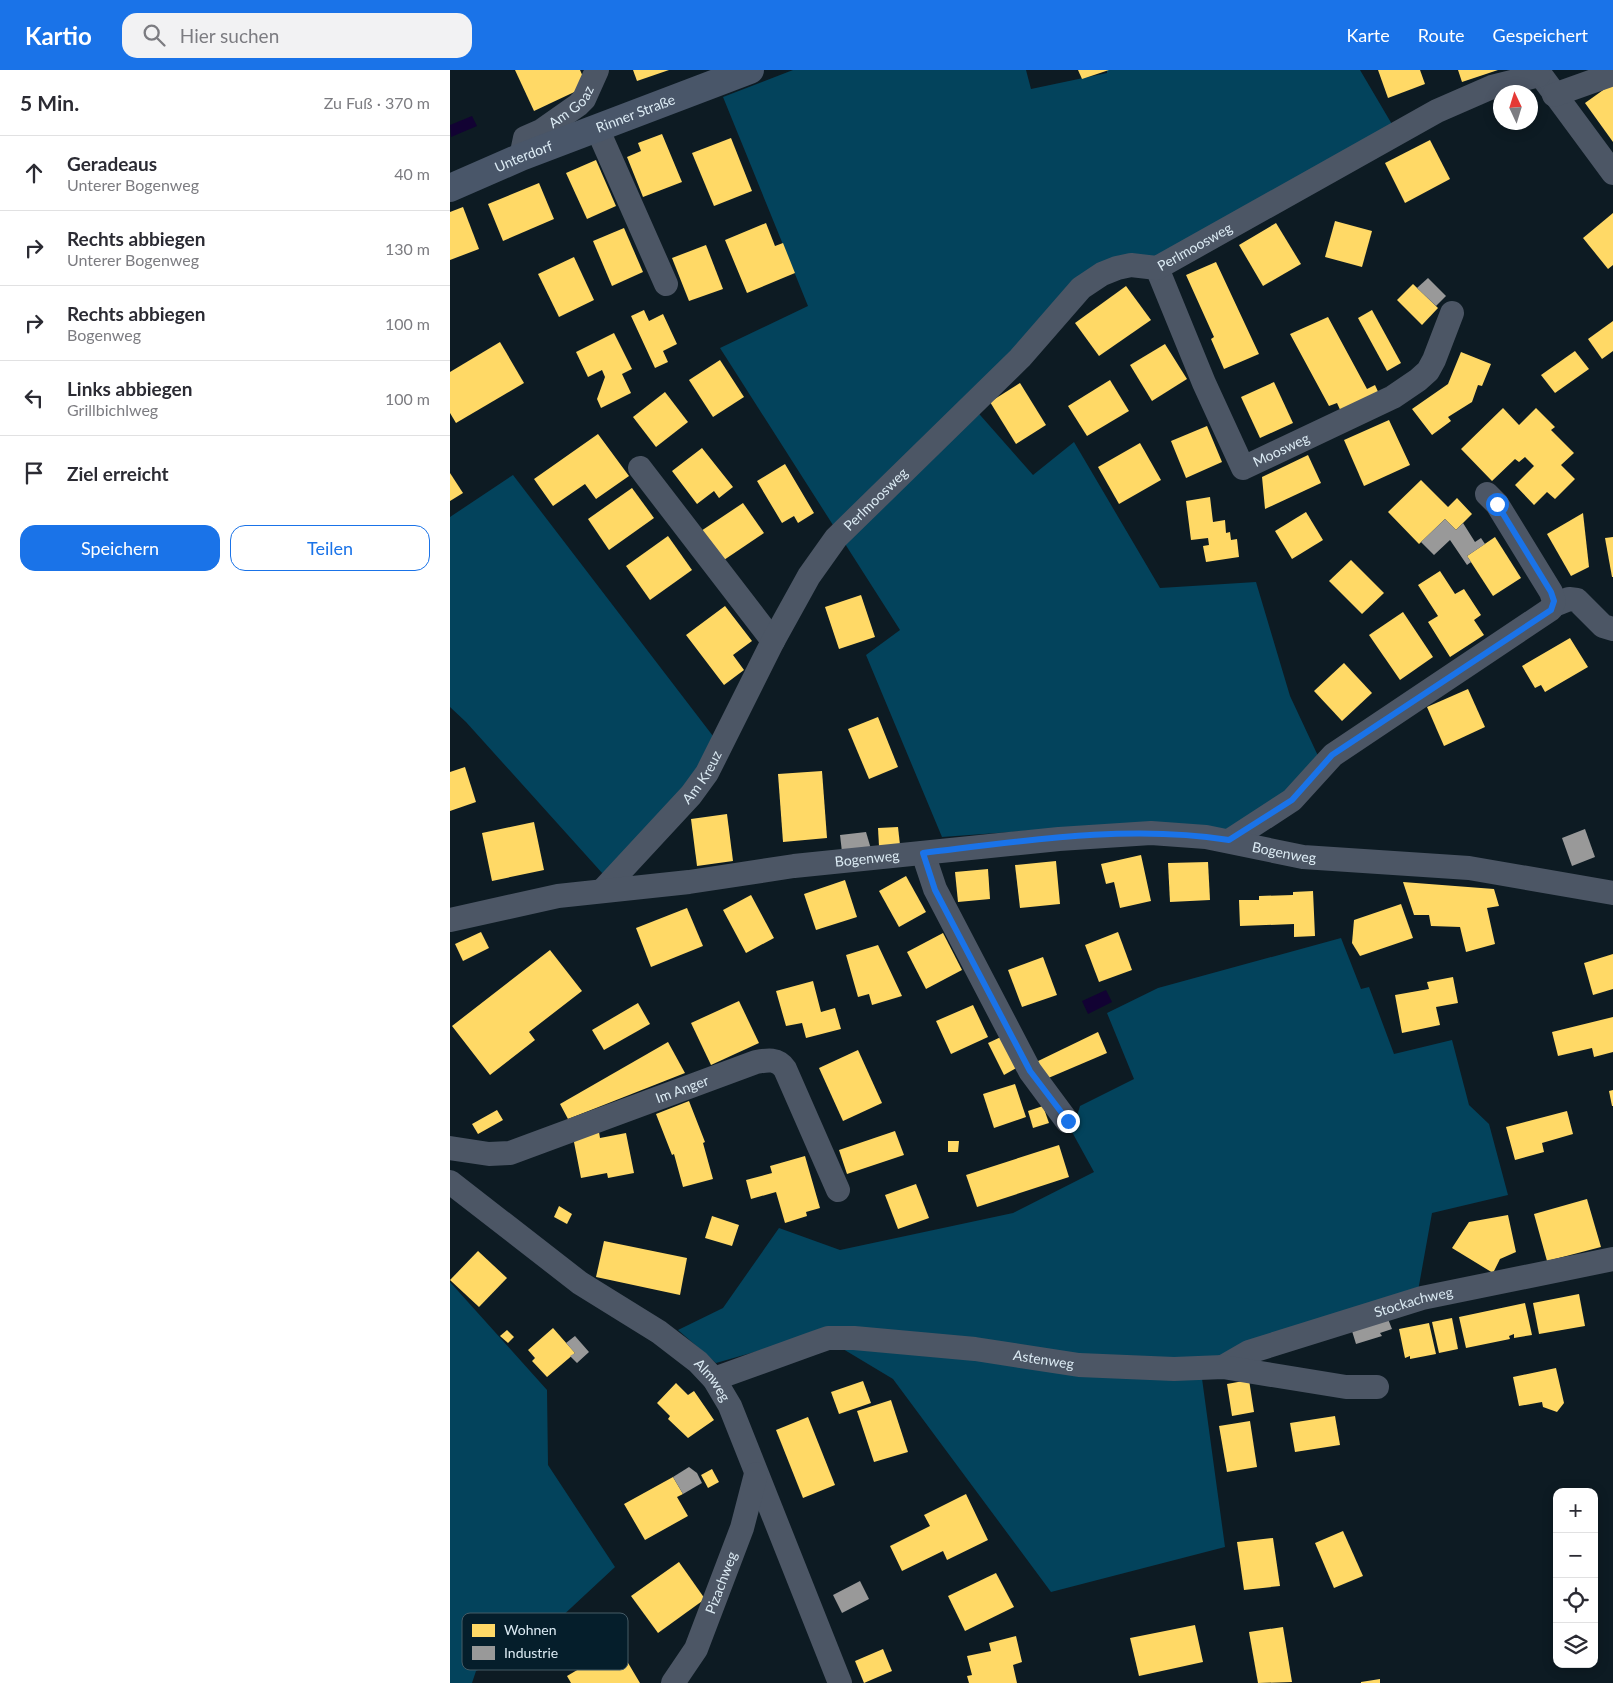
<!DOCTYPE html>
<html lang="de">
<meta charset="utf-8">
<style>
body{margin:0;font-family:Lato,sans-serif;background:#f2f2f3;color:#2b2b33}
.controls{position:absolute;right:15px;bottom:15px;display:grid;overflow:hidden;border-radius:10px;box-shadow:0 2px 12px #0003}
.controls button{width:45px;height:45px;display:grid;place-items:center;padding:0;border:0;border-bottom:1px solid #e1e1e2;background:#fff;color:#2b2b33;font:25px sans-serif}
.compass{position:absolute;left:1043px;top:15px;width:45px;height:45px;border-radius:50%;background:#fff;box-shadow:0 2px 12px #0003;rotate:356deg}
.stop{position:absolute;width:15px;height:15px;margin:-11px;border:4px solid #1a73e8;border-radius:50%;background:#fff}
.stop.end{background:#1a73e8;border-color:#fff;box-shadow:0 1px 5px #0008}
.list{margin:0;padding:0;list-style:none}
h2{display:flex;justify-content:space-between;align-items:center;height:65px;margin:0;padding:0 20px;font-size:21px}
h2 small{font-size:16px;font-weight:400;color:#7c7c81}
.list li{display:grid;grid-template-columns:32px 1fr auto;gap:15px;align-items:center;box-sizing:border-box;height:75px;padding:0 20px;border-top:1px solid #e1e1e2}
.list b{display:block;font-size:19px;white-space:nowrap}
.list p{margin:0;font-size:16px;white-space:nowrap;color:#7c7c81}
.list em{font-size:16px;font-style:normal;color:#7c7c81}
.actions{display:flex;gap:10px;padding:15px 20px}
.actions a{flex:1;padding:11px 0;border:1px solid #1a73e8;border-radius:15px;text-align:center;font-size:18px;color:#1a73e8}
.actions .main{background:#1a73e8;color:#fff}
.icon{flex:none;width:28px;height:28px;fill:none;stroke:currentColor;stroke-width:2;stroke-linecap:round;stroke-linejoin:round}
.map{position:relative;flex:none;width:1163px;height:1613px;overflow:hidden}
header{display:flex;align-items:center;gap:30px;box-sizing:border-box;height:70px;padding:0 25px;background:#1a73e8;color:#fff}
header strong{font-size:24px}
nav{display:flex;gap:28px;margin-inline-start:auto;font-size:18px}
.search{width:350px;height:45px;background:#f2f2f3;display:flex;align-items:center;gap:12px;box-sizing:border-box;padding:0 18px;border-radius:15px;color:#7c7c81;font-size:19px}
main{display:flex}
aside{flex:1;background:#fff}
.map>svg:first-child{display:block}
</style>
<header>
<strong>Kartio</strong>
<div class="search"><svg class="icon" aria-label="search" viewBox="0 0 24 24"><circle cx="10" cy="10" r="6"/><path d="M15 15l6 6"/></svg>Hier suchen</div>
<nav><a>Karte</a><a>Route</a><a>Gespeichert</a></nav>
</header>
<main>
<aside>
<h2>5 Min.<small>Zu Fuß · 370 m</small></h2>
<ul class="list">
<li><svg class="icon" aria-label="ahead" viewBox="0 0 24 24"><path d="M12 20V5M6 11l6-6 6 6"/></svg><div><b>Geradeaus</b><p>Unterer Bogenweg</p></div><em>40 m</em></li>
<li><svg class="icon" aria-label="right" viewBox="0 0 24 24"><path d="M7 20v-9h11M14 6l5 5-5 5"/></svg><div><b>Rechts abbiegen</b><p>Unterer Bogenweg</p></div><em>130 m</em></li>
<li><svg class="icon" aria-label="right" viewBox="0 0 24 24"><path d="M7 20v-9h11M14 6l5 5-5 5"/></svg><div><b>Rechts abbiegen</b><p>Bogenweg</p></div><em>100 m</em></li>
<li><svg class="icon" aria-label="left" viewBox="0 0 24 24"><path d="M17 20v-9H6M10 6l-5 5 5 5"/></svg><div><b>Links abbiegen</b><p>Grillbichlweg</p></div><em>100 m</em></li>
<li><svg class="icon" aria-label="arrive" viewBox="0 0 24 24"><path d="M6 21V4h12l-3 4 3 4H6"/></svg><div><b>Ziel erreicht</b></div></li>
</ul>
<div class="actions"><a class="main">Speichern</a><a>Teilen</a></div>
</aside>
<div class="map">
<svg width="1163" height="1613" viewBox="0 0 1163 1613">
<rect width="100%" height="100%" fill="#0d1b23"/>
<g fill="#03435c">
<polygon points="343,0 576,0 581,19 657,3 657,0 910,0 943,56 714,186 672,188 516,329 583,405 624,372 710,518 806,512 840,626 869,688 841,724 774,761 697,752 492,767 416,585 450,560 270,278 358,236 273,27"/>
<polygon points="63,405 266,670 241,718 153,804 16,652 0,637 0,447"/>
<polygon points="891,868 911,919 919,917 944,984 1002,970 1019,1035 1039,1054 1058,1125 982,1143 968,1221 750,1294 775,1477 601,1522 443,1309 368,1264 266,1293 228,1260 273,1238 329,1158 390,1180 563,1143 644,1102 622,1062 630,1036 684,1009 657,943 708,918"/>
<polygon points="0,1212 97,1320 98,1395 165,1497 79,1577 26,1601 22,1613 0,1613"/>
</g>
<g fill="#120233">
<polygon points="22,46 27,56 1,67 0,55"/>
<polygon points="656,920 662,932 638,944 632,931"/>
</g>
<g fill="#ffd966">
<polygon points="65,0 130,0 137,16 84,41"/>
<polygon points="183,0 219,0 187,11"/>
<polygon points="628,0 659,0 632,9"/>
<polygon points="928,0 970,0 975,14 938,28"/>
<polygon points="1008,0 1048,0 1012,12"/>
<polygon points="1163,13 1163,72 1135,33"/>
<polygon points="212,64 232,112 193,127 177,87 191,81 188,73"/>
<polygon points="281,68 302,121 264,136 242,83"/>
<polygon points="980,70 1000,109 955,133 935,93"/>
<polygon points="146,90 166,136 137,149 116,103"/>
<polygon points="89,113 104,149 53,171 38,134"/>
<polygon points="13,137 29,179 0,190 0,142"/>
<polygon points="1163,143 1163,195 1158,199 1133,168"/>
<polygon points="885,151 922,161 912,197 875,187"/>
<polygon points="316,153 325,176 333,173 345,203 297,223 275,170"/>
<polygon points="826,153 851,194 813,216 789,175"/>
<polygon points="174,158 193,202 162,216 143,171"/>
<polygon points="256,175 273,219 239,231 222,188"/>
<polygon points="124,187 144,230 109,247 88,204"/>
<polygon points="766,192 809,284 774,299 761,269 764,267 736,205"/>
<polygon points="963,214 988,238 972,255 947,230"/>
<polygon points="676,216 701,250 649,286 625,253"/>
<polygon points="194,240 199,251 213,244 227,274 213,281 218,292 205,298 181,246"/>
<polygon points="922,240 951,293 937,301 908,248"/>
<polygon points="878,247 917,319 925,315 930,326 892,344 887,333 879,336 840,264"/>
<polygon points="1163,251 1163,281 1152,289 1138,269"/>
<polygon points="164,263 182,299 172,304 181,323 151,338 147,329 155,307 152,300 138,307 126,282"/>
<polygon points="50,272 74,313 6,353 0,343 0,302"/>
<polygon points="715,274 737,309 702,331 680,295"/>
<polygon points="1125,281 1139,299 1105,323 1091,305"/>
<polygon points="1011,282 1041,294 1032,316 1028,315 1022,332 998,347 1001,351 982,365 962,339 998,314"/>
<polygon points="270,290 294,327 263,347 239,310"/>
<polygon points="660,310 679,341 637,366 618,336"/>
<polygon points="824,312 843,353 810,368 791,327"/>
<polygon points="570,313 596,355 566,374 540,332"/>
<polygon points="215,322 238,352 206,377 183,347"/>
<polygon points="1053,338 1069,355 1086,338 1105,357 1101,360 1124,383 1111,395 1125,409 1105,429 1097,422 1084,435 1065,415 1084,396 1075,387 1069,392 1065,389 1042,411 1011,379"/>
<polygon points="939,350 960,395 914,416 894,370"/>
<polygon points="757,356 772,392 736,408 721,371"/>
<polygon points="148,364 179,406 146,429 135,414 103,436 84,409"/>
<polygon points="690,373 711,410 669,434 648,397"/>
<polygon points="252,378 283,417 269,428 264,421 247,434 222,401"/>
<polygon points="858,385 871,413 815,439 812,407"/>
<polygon points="335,394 364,443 348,453 344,446 332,453 307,411"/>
<polygon points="0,403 13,423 0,431"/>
<polygon points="971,410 998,437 1007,428 1022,444 1006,460 995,449 969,474 938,442"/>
<polygon points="182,418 204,448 159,480 138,449"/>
<polygon points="760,427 763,452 775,450 776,463 780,462 781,470 787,469 789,487 756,492 753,476 759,475 758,468 741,470 736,431"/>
<polygon points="293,433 314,463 271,492 251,461"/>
<polygon points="856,442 873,470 842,489 825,461"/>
<polygon points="1133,443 1139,497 1121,506 1097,464"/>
<polygon points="218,466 242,500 200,530 176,496"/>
<polygon points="1045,467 1071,508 1043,526 1017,486"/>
<polygon points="1163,467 1163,507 1162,507 1155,468"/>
<polygon points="901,490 934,523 912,544 879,511"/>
<polygon points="990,501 1005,524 1014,519 1031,545 1024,550 1034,565 1000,587 978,552 988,546 968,515"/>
<polygon points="411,525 425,567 389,579 375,537"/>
<polygon points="275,536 302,571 283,585 294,600 274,615 236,565"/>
<polygon points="953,542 983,587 950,610 919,565"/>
<polygon points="1120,568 1138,597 1095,622 1091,615 1085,618 1072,596"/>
<polygon points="894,593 922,623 892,651 864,621"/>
<polygon points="1018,619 1035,657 994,676 977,637"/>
<polygon points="428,647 448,697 419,709 398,659"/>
<polygon points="15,697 26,732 0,741 0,702"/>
<polygon points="372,701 377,768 333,772 328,704"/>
<polygon points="277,744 283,791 247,796 241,749"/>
<polygon points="84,752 94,800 42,811 32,763"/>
<polygon points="448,757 450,775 429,776 428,758"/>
<polygon points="691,785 701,831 670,838 664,812 656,814 651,794"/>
<polygon points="606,791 610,834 570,838 565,795"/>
<polygon points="758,792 760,830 720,832 718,793"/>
<polygon points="538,799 540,829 508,832 505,802"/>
<polygon points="456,806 476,842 449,857 429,821"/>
<polygon points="395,810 407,847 366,860 354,824"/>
<polygon points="953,812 1044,819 1049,836 1037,838 1045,874 1016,882 1010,857 981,856 979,845 964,845"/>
<polygon points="863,821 865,866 844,867 844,854 790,856 789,830 809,830 809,826 843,825 843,822"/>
<polygon points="301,825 324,868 296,883 273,840"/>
<polygon points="951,834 963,868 910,886 902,873 904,850"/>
<polygon points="237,838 253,876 201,897 186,858"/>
<polygon points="31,862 39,878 13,891 5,874"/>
<polygon points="668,862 682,900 649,912 635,875"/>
<polygon points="493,863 512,900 476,919 457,882"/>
<polygon points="428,875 452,926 422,935 419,924 408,927 396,885"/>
<polygon points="100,880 132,921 79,962 85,970 40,1005 2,956"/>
<polygon points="1163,884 1163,919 1143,925 1134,893"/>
<polygon points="593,887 607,925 572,937 558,900"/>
<polygon points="1003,907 1008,933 986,937 990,955 952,963 945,925 979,919 977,912"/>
<polygon points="363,911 371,942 385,938 391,959 356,968 352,953 336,956 326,921"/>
<polygon points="289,931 309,973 261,995 241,953"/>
<polygon points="188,933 200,954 154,980 142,960"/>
<polygon points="523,935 538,967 501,984 486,951"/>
<polygon points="1163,947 1163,982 1144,987 1142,978 1108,986 1102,962"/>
<polygon points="648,962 657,983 596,1009 584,993"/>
<polygon points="553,966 568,997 554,1005 538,973"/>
<polygon points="218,972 235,1003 118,1049 110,1034"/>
<polygon points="408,980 432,1033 393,1051 369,998"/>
<polygon points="565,1014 576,1047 544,1058 533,1024"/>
<polygon points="1163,1020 1163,1036 1162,1036 1159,1021"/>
<polygon points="239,1031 255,1072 253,1073 263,1109 233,1117 224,1084 222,1085 206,1044"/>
<polygon points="593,1036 599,1053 583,1058 578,1041"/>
<polygon points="47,1040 53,1050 28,1064 22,1054"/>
<polygon points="1117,1041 1123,1064 1092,1073 1094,1082 1065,1090 1056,1057"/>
<polygon points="445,1061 454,1085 397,1104 389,1080"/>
<polygon points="149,1062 150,1068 176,1063 184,1103 158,1108 157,1103 131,1108 123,1067"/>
<polygon points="498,1071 509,1071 508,1082 498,1082"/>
<polygon points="609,1075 619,1107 527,1137 516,1105"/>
<polygon points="355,1086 370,1138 356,1142 357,1146 335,1153 326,1122 301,1129 296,1110 322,1103 320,1096"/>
<polygon points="466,1114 479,1148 448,1159 435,1125"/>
<polygon points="1137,1129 1151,1177 1097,1191 1084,1144"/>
<polygon points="109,1136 122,1144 117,1154 104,1147"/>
<polygon points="1058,1145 1066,1182 1050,1189 1043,1203 1002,1178 1019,1152"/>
<polygon points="262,1146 289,1155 282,1176 255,1168"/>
<polygon points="154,1171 237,1188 230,1225 146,1207"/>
<polygon points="28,1181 57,1208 29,1237 0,1210"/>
<polygon points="1129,1224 1135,1256 1089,1264 1083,1233"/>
<polygon points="1075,1233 1082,1265 1064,1268 1064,1264 1059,1266 1060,1269 1016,1278 1009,1247"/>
<polygon points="1002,1248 1008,1279 989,1283 982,1252"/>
<polygon points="979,1253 986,1284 960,1289 960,1286 955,1288 949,1259"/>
<polygon points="103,1258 125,1283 97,1307 82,1291 85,1288 78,1280"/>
<polygon points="57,1260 64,1267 58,1273 50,1266"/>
<polygon points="1106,1298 1114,1333 1107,1342 1093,1337 1092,1332 1069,1336 1063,1307"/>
<polygon points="799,1310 804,1342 782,1346 777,1314"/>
<polygon points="413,1311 421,1333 389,1344 381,1322"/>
<polygon points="226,1313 238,1325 244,1321 264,1350 238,1368 218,1349 220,1346 207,1333"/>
<polygon points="441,1330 458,1382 424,1392 407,1341"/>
<polygon points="885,1346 890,1375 845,1382 840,1353"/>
<polygon points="358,1347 385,1415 353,1428 326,1360"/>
<polygon points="800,1351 807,1397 777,1402 769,1356"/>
<polygon points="262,1399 269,1412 258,1418 251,1405"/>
<polygon points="223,1407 233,1424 227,1427 238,1446 195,1470 174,1434"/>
<polygon points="516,1424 538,1470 497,1490 493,1481 452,1501 440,1476 480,1456 474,1445"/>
<polygon points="893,1461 913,1506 884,1518 865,1473"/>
<polygon points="823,1468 830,1516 794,1520 787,1472"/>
<polygon points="229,1492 255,1529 208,1563 181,1526"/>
<polygon points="546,1503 564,1537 515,1561 498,1526"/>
<polygon points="745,1555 753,1592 689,1606 680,1568"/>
<polygon points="833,1557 842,1612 808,1613 799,1562"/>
<polygon points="566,1566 572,1592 563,1595 567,1613 519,1613 517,1606 522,1605 517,1586 541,1581 539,1573"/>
<polygon points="168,1576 190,1613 121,1613 117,1606"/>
<polygon points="433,1579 442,1601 414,1613 405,1591"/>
<polygon points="930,1609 930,1613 911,1613 911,1612"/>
</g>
<g fill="#999">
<polygon points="978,208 996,226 986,236 967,218"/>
<polygon points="995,449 1006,460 1013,453 1025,472 1031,468 1035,474 1017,486 1021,492 1017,495 1000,470 984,485 971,472"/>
<polygon points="1135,759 1145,787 1122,796 1112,768"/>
<polygon points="416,762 421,779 392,782 390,765"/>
<polygon points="938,1249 942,1259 930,1263 932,1266 906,1274 902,1261"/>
<polygon points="125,1266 139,1282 127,1293 120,1286 125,1283 116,1273"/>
<polygon points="239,1397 247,1403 252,1413 233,1424 223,1407"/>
<polygon points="410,1511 419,1529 392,1543 383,1525"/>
</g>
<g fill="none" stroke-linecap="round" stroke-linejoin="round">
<g stroke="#4c5665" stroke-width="24">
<polyline points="1087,0 1163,103"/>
<polyline points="1104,25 1163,4"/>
<polyline points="147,58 216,214"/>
<path id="s1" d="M71,87L75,68L91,61L128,35L134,29L147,0"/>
<path id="s2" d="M707,198L754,313L793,398L943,327L968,310L978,301L984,290L1002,243"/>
<polyline points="190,398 323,571"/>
<polyline points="1104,535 1119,529 1127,530 1153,556 1163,559"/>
<polyline points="779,771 842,730 883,685 1101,539 1104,531 1101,522 1047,434 1037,424"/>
<polyline points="473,783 485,819 580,1001 617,1051"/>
<path id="s3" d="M152,821L241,725L257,703L323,571L359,506L386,468L570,288L631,218L652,204L667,198L681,195L707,198L987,41L1042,17L1089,5"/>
<path id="s4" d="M0,850L108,826L239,812L344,796L609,769L701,763L756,767L853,787L1019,798L1163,823"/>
<path id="s5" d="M0,1078L39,1084L60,1083L306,992C317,990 328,988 335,999L388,1120"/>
<path id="s6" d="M0,1112L130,1213L209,1262L248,1292L264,1309L280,1336L390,1613"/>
<path id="s7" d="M773,1297L799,1282L972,1228L1163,1189"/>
<path id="s8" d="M264,1309L361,1274L378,1268H404L525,1279L629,1295L724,1299L773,1297L896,1317H927"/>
<path id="s9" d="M223,1613L246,1579L292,1458L306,1404"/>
</g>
<path stroke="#495669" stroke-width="28" id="s10" d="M0,118L71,87L300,0"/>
</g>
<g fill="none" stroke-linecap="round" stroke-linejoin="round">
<path stroke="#1a73e8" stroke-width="6" d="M618,1051L580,1001L485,820L473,783C573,771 678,754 779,770L842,730L882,685L1101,540L1104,531L1101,522L1047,434"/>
</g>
<g text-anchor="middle" stroke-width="5" stroke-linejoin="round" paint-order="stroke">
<g font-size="14" fill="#dcebf4" stroke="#051e2b">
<text dy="5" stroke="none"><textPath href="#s1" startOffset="76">Am Goaz</textPath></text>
<text dy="5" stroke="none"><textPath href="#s10" startOffset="200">Rinner Straße</textPath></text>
<text dy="5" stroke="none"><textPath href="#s10" startOffset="80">Unterdorf</textPath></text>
<text dy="5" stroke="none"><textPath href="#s3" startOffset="902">Perlmoosweg</textPath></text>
<text dy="5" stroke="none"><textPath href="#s2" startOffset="260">Moosweg</textPath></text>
<text dy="5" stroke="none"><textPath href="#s3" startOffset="482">Perlmoosweg</textPath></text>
<text dy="5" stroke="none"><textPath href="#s3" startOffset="152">Am Kreuz</textPath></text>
<text dy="5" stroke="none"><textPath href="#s4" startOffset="842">Bogenweg</textPath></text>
<text dy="5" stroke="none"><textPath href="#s4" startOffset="422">Bogenweg</textPath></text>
<text dy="5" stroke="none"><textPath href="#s5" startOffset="244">Im Anger</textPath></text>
<text dy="5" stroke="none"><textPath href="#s7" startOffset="202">Stockachweg</textPath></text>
<text dy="5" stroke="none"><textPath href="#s8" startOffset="338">Astenweg</textPath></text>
<text dy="5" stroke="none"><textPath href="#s6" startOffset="330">Almweg</textPath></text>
<text dy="5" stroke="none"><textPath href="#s9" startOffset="112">Pizachweg</textPath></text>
</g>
</g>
<rect x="12" y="1543" width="166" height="57" rx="8" fill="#051e2b" stroke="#465c67" stroke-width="1"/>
<rect x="22" y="1554" width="23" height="13" fill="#ffd966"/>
<rect x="22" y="1576" width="23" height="14" fill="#999"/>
<g font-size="14" fill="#dcebf4">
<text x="54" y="1565">Wohnen</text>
<text x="54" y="1588">Industrie</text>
</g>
</svg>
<div class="controls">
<button>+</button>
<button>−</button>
<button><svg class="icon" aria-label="locate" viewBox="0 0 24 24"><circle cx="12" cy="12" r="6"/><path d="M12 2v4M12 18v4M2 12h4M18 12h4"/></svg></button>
<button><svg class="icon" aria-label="layers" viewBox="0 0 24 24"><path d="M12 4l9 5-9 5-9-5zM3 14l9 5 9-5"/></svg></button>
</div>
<svg class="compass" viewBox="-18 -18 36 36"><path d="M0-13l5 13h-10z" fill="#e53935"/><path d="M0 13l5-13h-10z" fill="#7c7c81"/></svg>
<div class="stop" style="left:1047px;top:434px"></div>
<div class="stop end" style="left:618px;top:1051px"></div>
</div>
</main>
